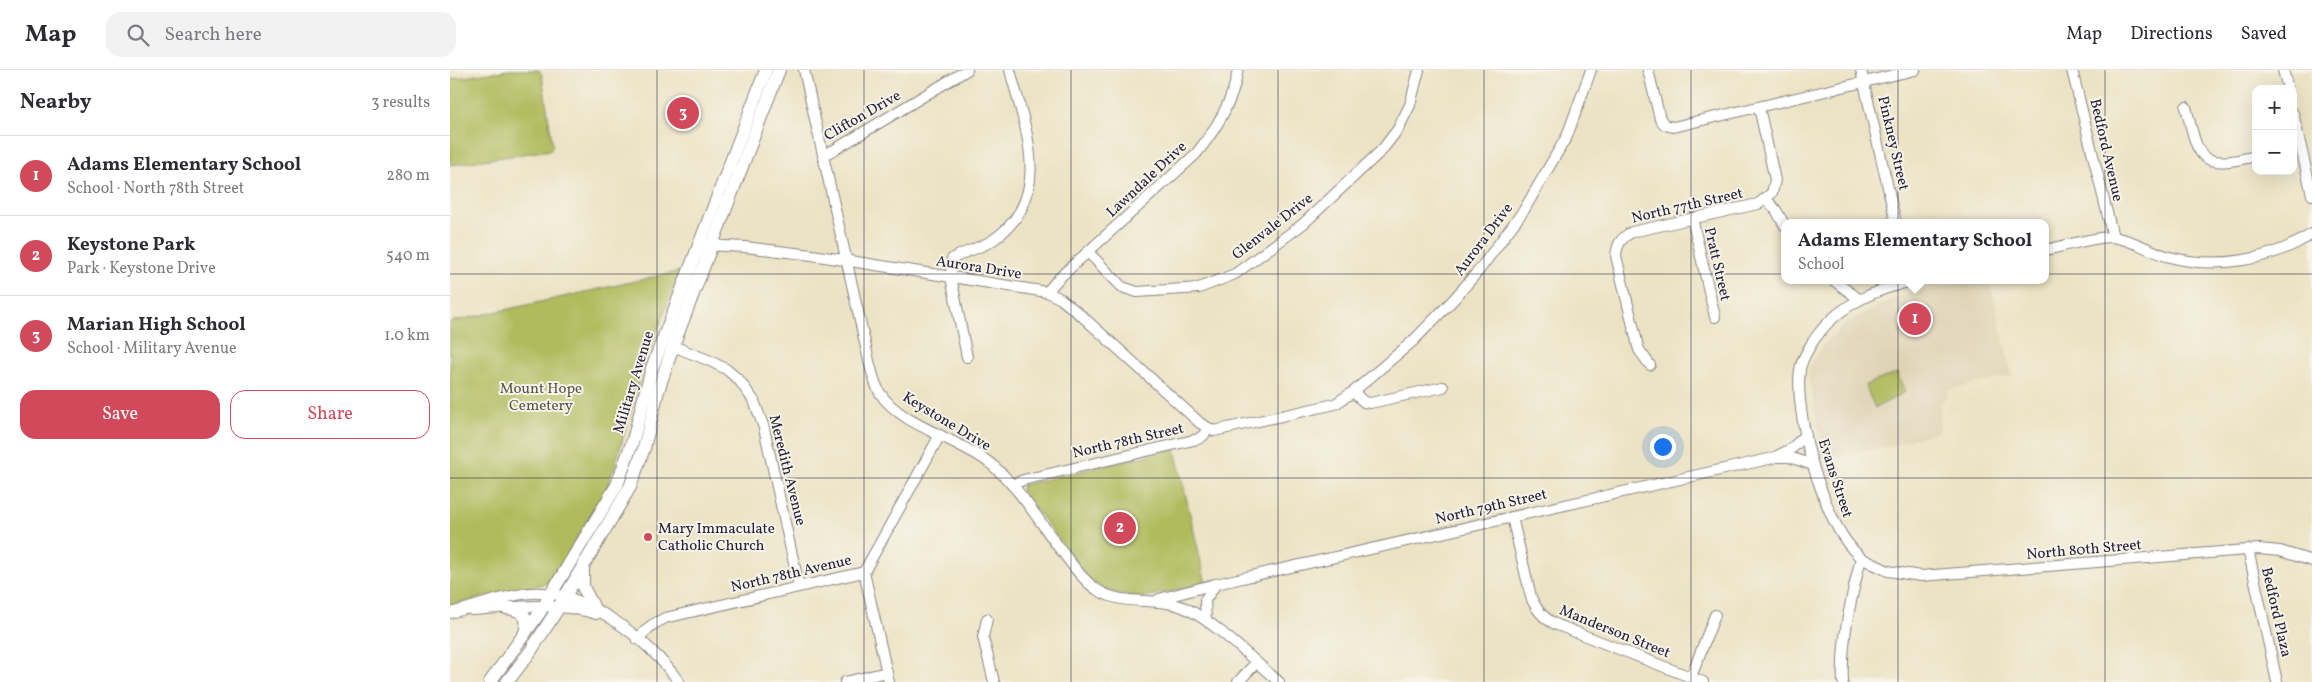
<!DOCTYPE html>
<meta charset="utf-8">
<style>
body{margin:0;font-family:Vollkorn,serif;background:#f2f2f3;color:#2b2b33}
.controls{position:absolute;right:15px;top:15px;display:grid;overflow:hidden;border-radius:10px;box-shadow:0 5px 20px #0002}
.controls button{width:45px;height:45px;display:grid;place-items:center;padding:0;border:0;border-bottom:1px solid #e1e1e2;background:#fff;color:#2b2b33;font:25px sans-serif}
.you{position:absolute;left:1212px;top:376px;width:18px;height:18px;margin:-12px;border:4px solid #fff;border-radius:50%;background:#1a73e8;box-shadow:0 0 0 8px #1a73e833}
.badge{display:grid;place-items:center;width:32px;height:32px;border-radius:50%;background:#d1495b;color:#fff;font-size:16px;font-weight:700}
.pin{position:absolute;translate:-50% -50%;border:2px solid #fff;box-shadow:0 1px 5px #0006}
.popup{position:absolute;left:1331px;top:149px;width:268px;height:65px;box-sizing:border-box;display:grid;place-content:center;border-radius:10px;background:#fff;filter:drop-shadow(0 1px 4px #0005);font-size:16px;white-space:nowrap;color:#7c7c81}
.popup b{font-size:19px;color:#2b2b33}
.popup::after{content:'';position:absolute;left:50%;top:100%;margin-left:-10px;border:10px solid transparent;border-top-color:#fff}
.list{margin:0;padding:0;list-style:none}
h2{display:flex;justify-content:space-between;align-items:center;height:65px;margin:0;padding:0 20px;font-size:21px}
h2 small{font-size:16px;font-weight:400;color:#7c7c81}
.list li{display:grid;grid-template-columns:32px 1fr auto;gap:15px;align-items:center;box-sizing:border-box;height:80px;padding:0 20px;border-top:1px solid #e1e1e2}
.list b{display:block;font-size:19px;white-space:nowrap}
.list p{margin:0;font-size:16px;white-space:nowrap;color:#7c7c81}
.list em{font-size:16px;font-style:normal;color:#7c7c81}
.actions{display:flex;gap:10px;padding:15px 20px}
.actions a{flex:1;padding:11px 0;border:1px solid #d1495b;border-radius:15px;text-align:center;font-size:18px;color:#d1495b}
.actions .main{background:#d1495b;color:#fff}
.icon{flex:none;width:28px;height:28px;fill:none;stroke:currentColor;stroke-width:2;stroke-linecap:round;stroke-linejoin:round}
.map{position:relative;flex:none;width:1862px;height:612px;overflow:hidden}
header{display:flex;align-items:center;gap:30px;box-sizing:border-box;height:70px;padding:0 25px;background:#fff;border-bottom:1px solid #e1e1e2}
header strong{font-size:24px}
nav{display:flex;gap:28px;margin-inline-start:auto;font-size:18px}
.search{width:350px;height:45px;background:#f2f2f3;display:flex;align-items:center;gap:12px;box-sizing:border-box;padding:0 18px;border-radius:15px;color:#7c7c81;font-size:19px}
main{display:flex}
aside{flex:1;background:#fff}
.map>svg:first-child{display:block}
</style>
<header>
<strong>Map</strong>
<div class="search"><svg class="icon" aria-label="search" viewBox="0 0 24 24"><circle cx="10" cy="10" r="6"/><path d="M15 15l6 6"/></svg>Search here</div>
<nav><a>Map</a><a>Directions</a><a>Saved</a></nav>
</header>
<main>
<aside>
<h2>Nearby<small>3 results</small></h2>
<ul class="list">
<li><span class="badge">1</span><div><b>Adams Elementary School</b><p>School · North 78th Street</p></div><em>280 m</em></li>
<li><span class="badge">2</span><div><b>Keystone Park</b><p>Park · Keystone Drive</p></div><em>540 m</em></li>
<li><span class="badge">3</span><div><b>Marian High School</b><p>School · Military Avenue</p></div><em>1.0 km</em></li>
</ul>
<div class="actions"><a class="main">Save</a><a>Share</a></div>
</aside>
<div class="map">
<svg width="1862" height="612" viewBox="0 0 1862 612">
<rect width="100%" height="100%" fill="#f7f3e8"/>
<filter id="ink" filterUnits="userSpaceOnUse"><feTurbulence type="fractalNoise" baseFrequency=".02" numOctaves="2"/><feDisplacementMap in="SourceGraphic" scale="10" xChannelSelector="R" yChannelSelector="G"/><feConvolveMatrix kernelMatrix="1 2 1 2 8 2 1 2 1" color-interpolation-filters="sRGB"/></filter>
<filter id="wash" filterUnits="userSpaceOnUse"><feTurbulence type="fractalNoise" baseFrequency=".0096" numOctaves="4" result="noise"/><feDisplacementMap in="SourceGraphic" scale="20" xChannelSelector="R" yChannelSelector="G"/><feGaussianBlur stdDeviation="1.12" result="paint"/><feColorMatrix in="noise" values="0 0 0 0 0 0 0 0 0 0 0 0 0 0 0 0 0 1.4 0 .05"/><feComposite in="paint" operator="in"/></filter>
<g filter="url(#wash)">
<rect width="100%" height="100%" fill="#ece3c4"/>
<polygon fill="#dfd3b5" points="1516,210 1540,210 1562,306 1498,320 1497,326 1490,335 1490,361 1440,376 1375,390 1358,305 1361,293 1373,275 1398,252 1443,228"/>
<g fill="#b0bb5d" stroke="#696e4c">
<polygon points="59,0 89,0 92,5 103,77 100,80 0,95 0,9"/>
<polygon points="230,201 192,301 165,396 156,419 104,507 98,513 0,535 0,252"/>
<polygon points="1447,303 1455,322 1425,338 1415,315"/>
<polygon points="725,379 756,514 689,528 657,521 637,507 571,420 572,415"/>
</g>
</g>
<g filter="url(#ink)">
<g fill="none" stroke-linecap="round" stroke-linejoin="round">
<g stroke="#878280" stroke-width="12">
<g id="minor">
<path d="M354,0L419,291C422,302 424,313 430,323C451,356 510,369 541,394C569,417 589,451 610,479C622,494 633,511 649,521C674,536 704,527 730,536C759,546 804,591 829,612"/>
<polyline points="1198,0 1210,49 1215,55 1223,57 1465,0"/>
<polyline points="1411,0 1446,153"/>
<polyline points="1622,0 1663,167"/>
<polyline points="1833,0 1838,19"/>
<path d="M1736,37C1749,89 1748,100 1806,86"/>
<polyline points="1843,43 1862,125"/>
<polyline points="373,85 384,80 517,0"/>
<polyline points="1316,129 1326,140 1335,156"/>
<polyline points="1242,148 1265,247"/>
<polyline points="255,175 295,177 362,185 597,222 611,229 633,247 750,353 764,361 885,334 903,322 963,271 1004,229 1030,199 1074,140 1117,66 1141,0"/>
<path d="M1595,180C1610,177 1649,166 1662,167C1681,169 1698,180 1716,186C1764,200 1820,191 1862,164"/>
<polyline points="638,182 672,217 687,222 749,218 785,204 853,154 932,80 948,59 960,35 969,0"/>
<polyline points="1383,210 1409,229"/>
<path d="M597,222L609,208L746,84C766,59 783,32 788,0"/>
<polyline points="223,276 258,290 276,299 289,310 304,331 314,358 349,516"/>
<path d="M517,287L501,207L502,189C515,181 531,178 543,170C605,127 575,58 560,0"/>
<path d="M1200,295L1189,280L1166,186C1167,174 1171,168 1182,162L1308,134L1322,123L1325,110L1309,37"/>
<polyline points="903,322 914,332 920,333 993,317"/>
<polyline points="1327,387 1339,387 1363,395"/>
<polyline points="562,415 573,410 748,369 754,365 757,358"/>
<path d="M1062,447L1081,527C1086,540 1093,548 1105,554L1253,612"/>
<polyline points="1798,479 1827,612"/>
<polyline points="1411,488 1438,501 1471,506 1809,479 1830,481 1862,491"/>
<polyline points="414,502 439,612"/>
<polyline points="709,529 765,514"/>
<path d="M22,540C66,537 103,531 146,544"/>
<path d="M0,543C27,537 53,525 81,523C134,518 200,571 229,612"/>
<polyline points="537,549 533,567 544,612"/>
<polyline points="756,550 755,530 766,514 1323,388 1341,379 1356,365"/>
<polyline points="187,569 202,555 215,548 414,502 490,365"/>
<polyline points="1241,607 1265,545"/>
<polyline points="395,612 437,602"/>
<polyline points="788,612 806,593"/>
<path d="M1393,612C1391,569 1401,529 1411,488C1386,465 1377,436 1366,405C1357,379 1346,327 1350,300C1351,290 1357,282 1362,273C1386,235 1424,220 1466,210"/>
</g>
</g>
<g stroke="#878280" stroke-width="14">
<g id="major">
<polyline points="133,499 133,517 143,536"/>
<path d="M56,538C72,540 80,545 75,563"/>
<polyline points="40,612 90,542 167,415 183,370 202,298 316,0"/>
<polyline points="57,612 80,582 107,540 180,417 194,378 208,321 223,276 329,0"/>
</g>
</g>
<use href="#minor" stroke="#fff" stroke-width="10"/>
<use href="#major" stroke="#fff" stroke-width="12"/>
</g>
</g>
<path fill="none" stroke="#22223b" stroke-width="1" stroke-opacity="0.55" d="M207,0V612M414,0V612M621,0V612M828,0V612M1034,0V612M1241,0V612M1448,0V612M1655,0V612M0,204H1862M0,408H1862"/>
<circle fill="#d1495b" stroke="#f7f3e8" stroke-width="2" cx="198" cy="467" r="5"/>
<g text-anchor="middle" stroke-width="4" stroke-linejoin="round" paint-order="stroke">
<g font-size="15" fill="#22223b" stroke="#f7f3e8">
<text transform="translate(412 45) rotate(-30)" y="5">Clifton Drive</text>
<text transform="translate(1444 73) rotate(77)" y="5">Pinkney Street</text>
<text transform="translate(1657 80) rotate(77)" y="5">Bedford Avenue</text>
<text transform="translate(696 109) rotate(-43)" y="5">Lawndale Drive</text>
<text transform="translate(1237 135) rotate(-13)" y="5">North 77th Street</text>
<text transform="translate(822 156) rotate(-38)" y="5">Glenvale Drive</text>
<text transform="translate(1033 169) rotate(-53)" y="5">Aurora Drive</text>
<text transform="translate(1268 194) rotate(77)" y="5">Pratt Street</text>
<text transform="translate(529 197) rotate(9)" y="5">Aurora Drive</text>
<text transform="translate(183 312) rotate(-73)" y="5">Military Avenue</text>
<text transform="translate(497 351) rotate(31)" y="5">Keystone Drive</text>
<text transform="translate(678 370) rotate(-13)" y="5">North 78th Street</text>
<text transform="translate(338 400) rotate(76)" y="5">Meredith Avenue</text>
<text transform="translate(1386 408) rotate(72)" y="5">Evans Street</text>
<text transform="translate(1041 436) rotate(-13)" y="5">North 79th Street</text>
<text transform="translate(1634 479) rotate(-5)" y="5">North 80th Street</text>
<text transform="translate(341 503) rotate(-13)" y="5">North 78th Avenue</text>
<text transform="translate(1827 542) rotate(77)" y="5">Bedford Plaza</text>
<text transform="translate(1165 561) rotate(22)" y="5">Manderson Street</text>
</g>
<g font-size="15" fill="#545847" stroke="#f7f3e8">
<text x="91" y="323">Mount Hope<tspan x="91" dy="17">Cemetery</tspan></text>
</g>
<g font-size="15" fill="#22223b" stroke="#f7f3e8" text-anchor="start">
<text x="208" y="463">Mary Immaculate<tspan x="208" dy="17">Catholic Church</tspan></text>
</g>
</g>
</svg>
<div class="controls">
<button>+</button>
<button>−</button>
</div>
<div class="you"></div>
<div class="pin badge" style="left:1465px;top:249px">1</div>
<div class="popup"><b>Adams Elementary School</b>School</div>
<div class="pin badge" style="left:670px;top:458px">2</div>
<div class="pin badge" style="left:233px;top:43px">3</div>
</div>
</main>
